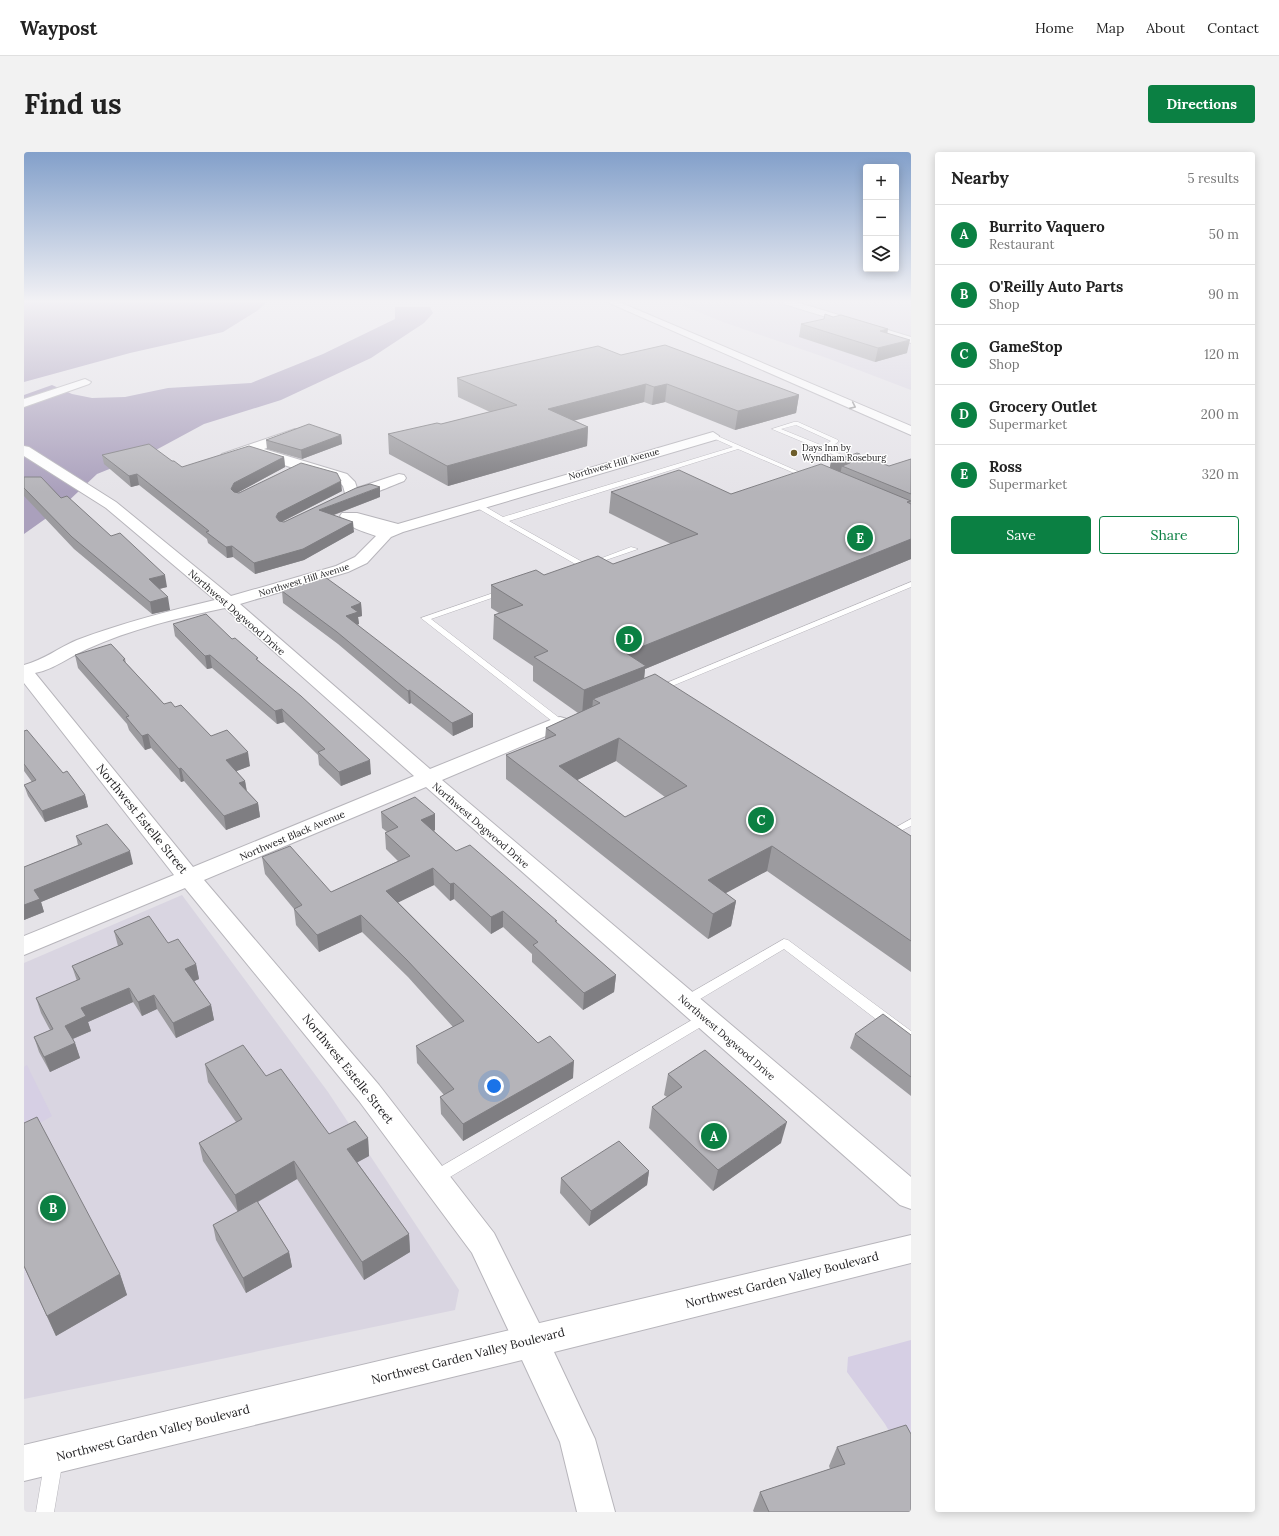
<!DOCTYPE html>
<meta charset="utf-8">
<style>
body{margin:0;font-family:Lora,serif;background:#f2f2f2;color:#222}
.controls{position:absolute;right:12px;top:12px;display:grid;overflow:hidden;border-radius:4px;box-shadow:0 2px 10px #0003}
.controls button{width:36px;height:36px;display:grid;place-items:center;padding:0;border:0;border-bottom:1px solid #e0e0e0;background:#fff;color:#222;font:20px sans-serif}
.you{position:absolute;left:470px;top:934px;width:14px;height:14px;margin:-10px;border:3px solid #fff;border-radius:50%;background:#1a73e8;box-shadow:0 0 0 6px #1a73e833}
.badge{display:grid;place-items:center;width:26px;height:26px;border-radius:50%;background:#0b8043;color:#fff;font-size:13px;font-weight:700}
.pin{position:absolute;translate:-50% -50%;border:2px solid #fff;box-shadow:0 1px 4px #0006}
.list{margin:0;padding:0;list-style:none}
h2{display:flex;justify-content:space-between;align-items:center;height:52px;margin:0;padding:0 16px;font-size:17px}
h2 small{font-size:13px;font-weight:400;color:#767676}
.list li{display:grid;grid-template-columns:26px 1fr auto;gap:12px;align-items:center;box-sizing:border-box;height:60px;padding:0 16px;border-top:1px solid #e0e0e0}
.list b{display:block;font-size:15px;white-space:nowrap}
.list p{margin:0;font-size:13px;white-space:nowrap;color:#767676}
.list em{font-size:13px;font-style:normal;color:#767676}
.actions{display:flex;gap:8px;padding:12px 16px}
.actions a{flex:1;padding:9px 0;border:1px solid #0b8043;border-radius:4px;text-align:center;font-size:14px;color:#0b8043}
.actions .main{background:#0b8043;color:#fff}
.icon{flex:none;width:22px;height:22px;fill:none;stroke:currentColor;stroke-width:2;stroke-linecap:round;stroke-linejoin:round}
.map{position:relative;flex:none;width:887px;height:1360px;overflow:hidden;border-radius:4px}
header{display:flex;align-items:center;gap:24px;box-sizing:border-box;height:56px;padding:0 20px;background:#fff;border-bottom:1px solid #e0e0e0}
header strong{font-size:19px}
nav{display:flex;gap:22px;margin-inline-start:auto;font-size:14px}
.intro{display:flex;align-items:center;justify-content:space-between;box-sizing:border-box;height:96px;padding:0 24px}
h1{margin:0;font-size:28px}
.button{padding:10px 18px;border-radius:4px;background:#0b8043;color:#fff;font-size:14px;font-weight:700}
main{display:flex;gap:24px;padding:0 24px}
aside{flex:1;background:#fff;border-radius:4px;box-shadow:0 2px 10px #0003}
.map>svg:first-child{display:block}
</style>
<header>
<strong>Waypost</strong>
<nav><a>Home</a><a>Map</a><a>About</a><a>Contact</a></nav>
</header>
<div class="intro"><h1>Find us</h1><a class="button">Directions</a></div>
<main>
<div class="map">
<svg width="887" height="1360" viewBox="0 0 887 1360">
<rect width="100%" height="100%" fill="#e5e3e8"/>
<g fill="#d9d5e1">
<polygon points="650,150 879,150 887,152 887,238 803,206 699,170"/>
<polygon points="158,743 304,940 435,1138 431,1158 154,1216 0,1247 0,811"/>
</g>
<g fill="#d6cfe4">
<polygon points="3,913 28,964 14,972 0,991 0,915"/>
<polygon points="887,1188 887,1318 861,1272 823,1220 824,1205"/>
</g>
<g fill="#aaa0bc">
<polygon points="0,150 243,150 233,159 199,180 106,201 0,230"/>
<polygon points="371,155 406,155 409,161 400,171 347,206 257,248 180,272 130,299 73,322 38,355 0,382 0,243 28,233 48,242 68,246 101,245 144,236 227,231 299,202 371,167"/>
</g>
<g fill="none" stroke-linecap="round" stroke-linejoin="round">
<g stroke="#b7b5bb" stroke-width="1">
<g id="lane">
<path d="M770,270H774L814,288V290L804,297L837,311L832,312L748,277ZM772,273L807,289L799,294L757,277Z"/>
<polygon points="689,282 789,326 784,327 714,297 485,369 562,412 607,395 614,397 553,418 549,416 553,413 448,353 455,351 479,365 709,295 687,285 686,284"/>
<polygon points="887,430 887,435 636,539 633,540 628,537"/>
<polygon points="478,438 484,438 485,440 407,467 538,568 547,568 549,570 547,572 533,573 397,466"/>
<polygon points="887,667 887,674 874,680 869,677"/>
<polygon points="760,787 764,788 887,879 887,891 882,890 760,797 666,853 661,855 656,853 655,850 656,847"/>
<polygon points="680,861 685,862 687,866 685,870 416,1031 411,1032 406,1031 403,1026 406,1021"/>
<polygon points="30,1298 36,1301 39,1307 30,1360 12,1360 21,1307 24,1301"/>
</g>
</g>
<g stroke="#b7b5bb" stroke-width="2">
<g id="street">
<polygon points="61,227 67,230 65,232 0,255 0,247"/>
<path d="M271,277L277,281L276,284L240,297L323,322L331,330L333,336L375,322L380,323L382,326L380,329C366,334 337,349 322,345L319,334L313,328L272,317L227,302L203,309L198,308L196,305L198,302Z"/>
<path d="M689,280L695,284L694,287L379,380L367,385L343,411L324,420L216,452L406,617L529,567L536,565L543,567L546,571L543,575L418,628L887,1025V1057L876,1053L402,635L180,728L355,933L470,1081L524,1189L519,1201L507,1205L495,1201L448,1101L335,949L161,736L0,803V784L150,723L0,531V513C20,508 34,496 53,488C98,471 144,459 191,448L82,356L0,304V294L5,295L92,350L207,444L312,414L331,405L352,384C339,379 324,376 316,364L318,361H333L374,372ZM201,456L390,624L169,715L11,521C31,517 45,505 63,497C107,477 154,466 201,456Z"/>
</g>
</g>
<g stroke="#b7b5bb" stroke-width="2">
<g id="secondary">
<polygon points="758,150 772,150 887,185 887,191 760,152"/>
<polygon points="887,1083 887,1111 530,1200 571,1287 591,1360 553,1360 536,1290 498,1208 0,1329 0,1293"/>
</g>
</g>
<g stroke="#b7b5bb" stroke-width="2">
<polygon id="highway" points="583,150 595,150 887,274 887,283"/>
</g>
<use href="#lane" fill="#fff" fill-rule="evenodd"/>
<use href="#street" fill="#fff" fill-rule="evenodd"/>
<use href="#secondary" fill="#fff" fill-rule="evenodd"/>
<use href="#highway" fill="#fff" fill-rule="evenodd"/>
</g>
<g fill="#9c9b9f" fill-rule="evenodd">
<polygon points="777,172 864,181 883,201 851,210 775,185"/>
<polygon points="597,203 775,243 772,261 711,278 641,250 628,253 620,250 550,268 564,275 563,294 424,334 365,302 364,282 417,272 466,260 434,245 433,226"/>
<polygon points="317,283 318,292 278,307 243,297 242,288"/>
<polygon points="78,303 148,309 158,315 260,305 261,315 213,341 318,339 258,370 260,370 356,345 310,363 330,380 280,408 231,422 209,405 203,406 184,391 183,387 115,333 107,335 80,312"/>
<path d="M836,306L865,314L887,307V407L621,517L620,526L887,684V820L743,719L701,741L712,749L707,774L684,787L482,627V603L521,587L522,576L554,561L509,529V514L469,487L470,463L475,461L467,456V433L520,423L589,412L647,392L585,361L587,340L707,342L806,315L807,310ZM592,609L641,645L601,665L553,628Z"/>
<polygon points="0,325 37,346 143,435 135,437 146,458 128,462 50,397 0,344"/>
<polygon points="258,439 337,451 338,464 334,465 335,472 333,473 449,575 429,584 387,551 385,552 314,492 259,451"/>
<polygon points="149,472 208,487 235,509 347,622 317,634 295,613 294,603 260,570 253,572 188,516 183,517 151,484"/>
<polygon points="51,503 101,507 102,511 140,552 151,555 187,584 226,614 212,619 221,629 223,639 234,651 236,665 202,678 160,629 157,630 127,596 121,598 105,578 103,572 54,516"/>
<polygon points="0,579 39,621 61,643 64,655 21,670 4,644 0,633 8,630 0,619"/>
<polygon points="357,660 411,662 411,678 410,679 432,699 533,771 592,823 590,840 559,858 508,810 508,802 479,775 467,782 430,747 426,749 410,733 374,750 549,926 439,989 417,962 416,945 420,943 393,911 392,894 429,875 384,825 338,780 295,800 272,773 270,757 241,722 238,705 307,740 374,709 362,697 361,681 363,680 358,676"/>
<polygon points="52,684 109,712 17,750 20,760 0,768 0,715 54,693"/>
<polygon points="90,779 144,791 172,812 175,827 170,829 187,853 190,868 152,886 133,857 118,864 109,850 64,870 67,879 49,887 51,891 56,906 26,920 15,900 10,885 26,878 17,861 12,846 53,829 48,814 94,794"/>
<polygon points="831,882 887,883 887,944 826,896"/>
<polygon points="181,912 242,924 305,982 344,986 345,1004 333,1010 385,1082 386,1100 340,1128 273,1027 234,1050 265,1100 268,1115 222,1141 192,1088 189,1073 214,1060 179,1009 175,991 212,970 184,930"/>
<polygon points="644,922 757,991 689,1039 625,976 628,955 643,945 640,943"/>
<polygon points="0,971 96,1122 103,1143 32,1184 0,1115"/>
<polygon points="625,1019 623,1033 565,1074 536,1041 537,1026"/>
<polygon points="813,1295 887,1360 730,1360 729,1359 736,1340 806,1317 805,1314"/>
</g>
<g fill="#7f7e82">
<polygon points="864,177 862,190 856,179"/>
<polygon points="886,188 883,201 851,210 854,196"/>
<polygon points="622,232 620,250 523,276 524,257"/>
<polygon points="643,232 641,250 628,253 630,235"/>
<polygon points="775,243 772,261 711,278 714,259"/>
<polygon points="564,275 563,294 424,334 423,314"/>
<polygon points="317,283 318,292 278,307 277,298"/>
<polygon points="260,305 261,315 211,342 207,337 210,331"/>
<polygon points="826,307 824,316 818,314 815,327 803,329 807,310"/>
<polygon points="113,322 115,333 107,335 105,324"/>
<polygon points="317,329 318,339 255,371 252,365 254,361"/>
<polygon points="356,335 356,345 296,368 295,358"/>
<polygon points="329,370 330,380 280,408 231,422 230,411"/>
<polygon points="887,387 887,407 621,517 619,538 569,547 568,559 558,563 560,538 602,501"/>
<polygon points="208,394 209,405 203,406 202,395"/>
<polygon points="141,423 143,435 127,439 125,427"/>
<polygon points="144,445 146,458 128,462 126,450"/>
<polygon points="337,451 338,464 334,465 335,472 323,476 322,464 327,455"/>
<polygon points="186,503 188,516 183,517 181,504"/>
<polygon points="386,538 387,551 385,552 384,539"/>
<polygon points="258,557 260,570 253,572 251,559"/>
<polygon points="449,562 449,575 429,584 428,571"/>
<polygon points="124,582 127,596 121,598 118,584"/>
<polygon points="595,586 592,609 533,638 535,614"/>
<polygon points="224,600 226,614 205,622 202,608"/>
<polygon points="346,608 347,622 317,634 315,620"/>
<polygon points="157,616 160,629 157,630 155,617"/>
<polygon points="221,629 223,642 215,631"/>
<polygon points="61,643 64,655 21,670 18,659"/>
<polygon points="234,651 236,665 202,678 200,664"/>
<polygon points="411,662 411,678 398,684 397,668"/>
<polygon points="748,694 743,719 680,753 684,728"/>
<polygon points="106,699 109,712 17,750 20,760 0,768 0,753 10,738"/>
<polygon points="409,716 410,733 363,756 362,739"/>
<polygon points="430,731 430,747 426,749 426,732"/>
<polygon points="712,749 707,774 684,787 689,762"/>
<polygon points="479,759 479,775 467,782 467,765"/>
<polygon points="337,763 338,780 295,800 293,783"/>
<polygon points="172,812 175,827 164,832 161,817"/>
<polygon points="592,823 590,840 559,858 560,841"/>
<polygon points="105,836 109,850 64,870 67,879 46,888 41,874 57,856"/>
<polygon points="130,843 133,857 118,864 114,850"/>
<polygon points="187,853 190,868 152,886 149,871"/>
<polygon points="51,891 56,906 26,920 20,905"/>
<polygon points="550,909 549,926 439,989 439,972"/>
<polygon points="763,970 757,991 689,1039 694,1018"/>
<polygon points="344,986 345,1004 325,1015 323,997"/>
<polygon points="270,1009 273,1027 214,1061 211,1043"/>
<polygon points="625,1019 623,1033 565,1074 567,1059"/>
<polygon points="385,1082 386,1100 340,1128 338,1110"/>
<polygon points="265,1100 268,1115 222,1141 219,1126"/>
<polygon points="96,1122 103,1143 32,1184 23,1164"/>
</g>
<g fill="#b5b4b9" stroke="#7f7e82" fill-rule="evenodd">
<polygon points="801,162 809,165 817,163 864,177 856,179 886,188 854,196 777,172 800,167"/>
<polygon points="641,193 775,243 714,259 643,232 630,235 622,232 524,257 564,275 423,314 364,282 413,271 417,272 493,253 433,226 574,194 597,203"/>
<polygon points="285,272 317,283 277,298 242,288"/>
<polygon points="125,292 148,309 150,309 158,315 225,294 260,305 210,331 207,337 210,340 215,341 277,311 313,321 317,329 254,361 252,365 255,369 260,370 332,336 346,332 356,335 295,358 329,370 279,397 230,411 208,394 202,395 182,380 185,379 113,322 105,324 78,303"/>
<polygon points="833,301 836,302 836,306 842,305 865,314 887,307 887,342 818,314 826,311 826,307 807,310"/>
<polygon points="797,312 887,349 883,350 887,352 887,387 602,501 622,514 560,538 510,505 524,499 470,463 499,453 467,433 512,418 520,423 574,404 589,412 674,382 587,340 655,318 707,342"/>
<polygon points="0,325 17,325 37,346 43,344 87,384 96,381 141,423 125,427 144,445 126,450 48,385 0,336"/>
<polygon points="301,425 337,451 327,455 334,460 322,464 449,562 428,571 386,538 384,539 313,480 258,439"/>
<polygon points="182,462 208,487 211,486 234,506 232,507 277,544 346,608 315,620 294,600 301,597 258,557 251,559 186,503 181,504 149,472"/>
<polygon points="87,492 101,507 99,508 140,552 147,550 151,555 157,553 187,584 203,578 224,600 202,608 221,629 215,631 234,651 200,664 157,616 155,617 124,582 118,584 102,565 105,564 51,503"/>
<path d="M631,522L887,684V789L748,694L684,728L712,749L689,762L482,603L532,583L522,576L576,551L569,547ZM595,586L663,634L601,665L535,614Z"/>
<polygon points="3,578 39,621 43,619 61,643 18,659 0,633 12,628 0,612 0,579"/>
<polygon points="391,645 411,662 397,668 432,699 446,693 533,769 531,769 592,823 560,841 509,793 514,790 479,759 467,765 430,731 426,732 409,716 362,739 514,891 526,884 550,909 439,972 416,945 430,937 392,894 440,869 383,808 337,763 293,783 270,757 278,753 238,705 266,694 307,740 386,704 361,681 374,675 357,660"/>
<polygon points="83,672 106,699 10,738 16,747 0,753 0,715 58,692 52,684"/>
<polygon points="125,764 144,791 154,787 172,812 161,817 187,853 149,871 130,843 114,850 105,836 57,856 62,864 41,874 51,891 20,905 10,885 29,877 12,846 56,827 48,814 99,792 90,779"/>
<polygon points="859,862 887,883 887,925 831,882"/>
<polygon points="219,893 242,924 257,917 305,982 331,969 344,986 323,997 385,1082 338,1110 270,1009 211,1043 175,991 218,967 181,912"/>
<polygon points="681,898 763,970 694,1018 628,955 658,935 644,922"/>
<polygon points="13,965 96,1122 23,1164 0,1114 0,971"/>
<polygon points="595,989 625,1019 567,1059 537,1026"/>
<polygon points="233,1049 265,1100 219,1126 189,1073"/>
<polygon points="882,1273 887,1282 887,1360 745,1360 736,1340 821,1312 813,1295"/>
</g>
<defs><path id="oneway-chevron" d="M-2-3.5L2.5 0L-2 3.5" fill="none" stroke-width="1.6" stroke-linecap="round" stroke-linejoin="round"/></defs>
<use stroke="#99999a" href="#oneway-chevron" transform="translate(829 254) rotate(24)"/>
<linearGradient id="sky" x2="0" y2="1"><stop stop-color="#83a0ca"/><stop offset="0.44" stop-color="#f3f2f5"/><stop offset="1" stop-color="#f3f2f5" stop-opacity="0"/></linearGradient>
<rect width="887" height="340" fill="url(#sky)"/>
<circle fill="#6e5e2b" stroke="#fff" stroke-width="1.5" cx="770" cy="301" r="4"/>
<g text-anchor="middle" stroke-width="3" stroke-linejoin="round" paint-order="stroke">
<g font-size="9" fill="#1d1c1e" stroke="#fff" text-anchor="start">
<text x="778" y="299">Days Inn by<tspan x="778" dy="10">Wyndham Roseburg</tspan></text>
</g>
<g font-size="9" fill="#1d1c1e" stroke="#fff">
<text transform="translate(590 312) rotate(-16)" y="3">Northwest Hill Avenue</text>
<text transform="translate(280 428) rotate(-17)" y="3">Northwest Hill Avenue</text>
</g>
<g font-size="10" fill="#1d1c1e" stroke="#fff">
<text transform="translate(213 460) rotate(41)" y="4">Northwest Dogwood Drive</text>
<text transform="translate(457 673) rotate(41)" y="4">Northwest Dogwood Drive</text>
<text transform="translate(268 683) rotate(-23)" y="4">Northwest Black Avenue</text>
<text transform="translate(703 885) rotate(41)" y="4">Northwest Dogwood Drive</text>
</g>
<g font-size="12" fill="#1d1c1e" stroke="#fff">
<text transform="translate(118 667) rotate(51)" y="4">Northwest Estelle Street</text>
<text transform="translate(324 917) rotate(51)" y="4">Northwest Estelle Street</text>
<text transform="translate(758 1128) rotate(-14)" y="4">Northwest Garden Valley Boulevard</text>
<text transform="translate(444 1204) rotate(-14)" y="4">Northwest Garden Valley Boulevard</text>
<text transform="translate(129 1281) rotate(-14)" y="4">Northwest Garden Valley Boulevard</text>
</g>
</g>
</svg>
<div class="controls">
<button>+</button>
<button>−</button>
<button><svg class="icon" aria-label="layers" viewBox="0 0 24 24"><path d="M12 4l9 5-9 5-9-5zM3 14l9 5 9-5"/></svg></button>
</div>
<div class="you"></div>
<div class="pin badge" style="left:690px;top:984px">A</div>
<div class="pin badge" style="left:29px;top:1056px">B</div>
<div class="pin badge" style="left:737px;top:668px">C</div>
<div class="pin badge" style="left:605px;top:487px">D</div>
<div class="pin badge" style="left:836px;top:386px">E</div>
</div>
<aside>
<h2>Nearby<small>5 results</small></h2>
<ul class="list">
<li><span class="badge">A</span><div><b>Burrito Vaquero</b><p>Restaurant</p></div><em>50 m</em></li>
<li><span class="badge">B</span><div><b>O'Reilly Auto Parts</b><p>Shop</p></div><em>90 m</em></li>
<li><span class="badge">C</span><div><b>GameStop</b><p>Shop</p></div><em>120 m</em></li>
<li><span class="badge">D</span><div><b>Grocery Outlet</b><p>Supermarket</p></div><em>200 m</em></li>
<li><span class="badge">E</span><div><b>Ross</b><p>Supermarket</p></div><em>320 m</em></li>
</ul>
<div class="actions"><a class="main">Save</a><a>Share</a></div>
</aside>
</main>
